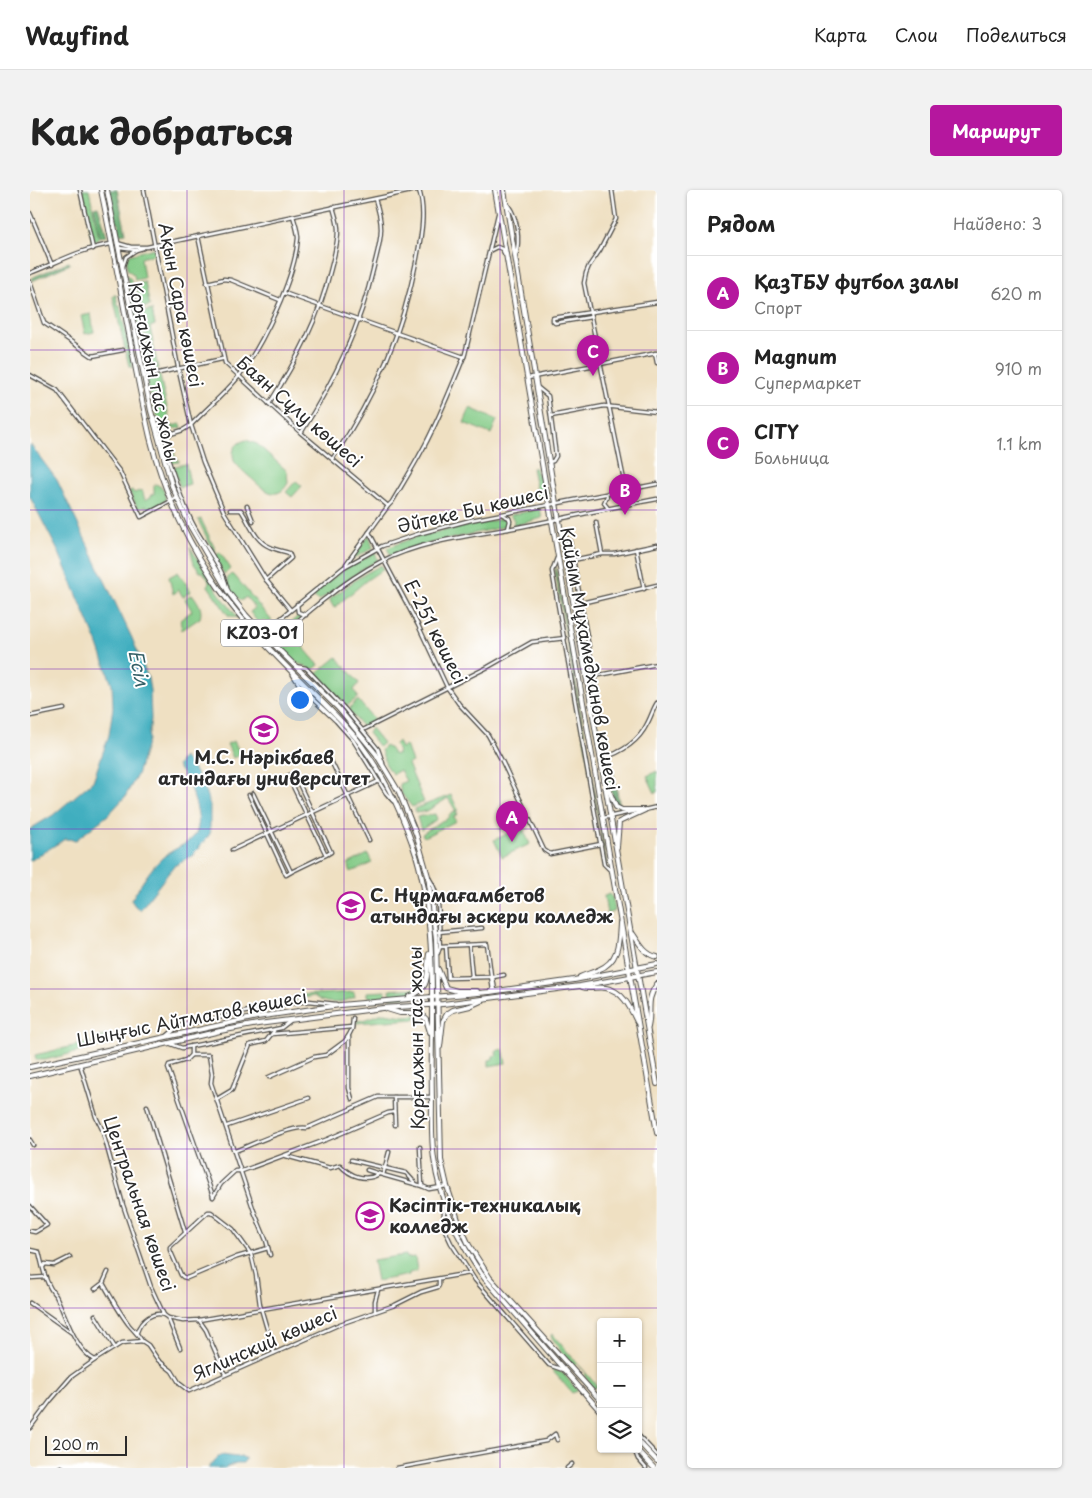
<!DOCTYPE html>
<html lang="ru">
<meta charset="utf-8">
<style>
body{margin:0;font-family:"Playpen Sans",sans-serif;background:#f2f2f2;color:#222}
.controls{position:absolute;right:15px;bottom:15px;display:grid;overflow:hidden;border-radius:5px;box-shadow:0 1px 4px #0004}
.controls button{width:45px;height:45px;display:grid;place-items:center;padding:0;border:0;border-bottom:1px solid #e0e0e0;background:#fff;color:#222;font:25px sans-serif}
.scale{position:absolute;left:15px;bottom:12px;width:82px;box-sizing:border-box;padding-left:5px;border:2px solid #2b2b2b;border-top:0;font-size:14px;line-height:18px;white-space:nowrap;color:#2b2b2b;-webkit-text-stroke:4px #fff;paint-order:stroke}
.you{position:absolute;left:269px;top:509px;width:18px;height:18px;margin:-12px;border:4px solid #fff;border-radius:50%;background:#1a73e8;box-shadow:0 0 0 8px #1a73e833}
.badge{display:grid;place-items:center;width:32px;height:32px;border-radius:50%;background:#b5179e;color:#fff;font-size:16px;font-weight:700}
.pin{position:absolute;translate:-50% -41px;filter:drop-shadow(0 1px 2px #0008)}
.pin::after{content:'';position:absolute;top:26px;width:18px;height:15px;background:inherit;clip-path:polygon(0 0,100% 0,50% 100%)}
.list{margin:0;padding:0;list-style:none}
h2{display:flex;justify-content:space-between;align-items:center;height:65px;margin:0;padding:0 20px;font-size:21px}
h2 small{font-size:16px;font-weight:400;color:#767676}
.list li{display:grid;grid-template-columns:32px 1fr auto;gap:15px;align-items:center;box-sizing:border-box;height:75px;padding:0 20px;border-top:1px solid #e0e0e0}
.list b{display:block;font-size:19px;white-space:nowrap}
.list p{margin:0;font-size:16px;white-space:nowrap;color:#767676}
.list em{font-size:16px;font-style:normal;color:#767676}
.icon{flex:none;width:28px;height:28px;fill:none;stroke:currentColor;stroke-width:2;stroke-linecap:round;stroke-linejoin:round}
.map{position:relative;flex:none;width:627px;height:1278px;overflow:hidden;border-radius:5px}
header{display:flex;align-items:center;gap:30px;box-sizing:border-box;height:70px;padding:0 25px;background:#fff;border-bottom:1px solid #e0e0e0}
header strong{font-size:24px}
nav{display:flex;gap:28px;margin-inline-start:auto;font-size:18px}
.intro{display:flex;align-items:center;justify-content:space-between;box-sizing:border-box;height:120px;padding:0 30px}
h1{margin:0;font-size:35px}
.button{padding:12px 22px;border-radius:5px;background:#b5179e;color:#fff;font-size:18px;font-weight:700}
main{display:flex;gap:30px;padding:0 30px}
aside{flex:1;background:#fff;border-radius:5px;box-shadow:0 1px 4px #0004}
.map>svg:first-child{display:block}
</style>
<header>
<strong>Wayfind</strong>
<nav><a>Карта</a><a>Слои</a><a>Поделиться</a></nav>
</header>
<div class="intro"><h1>Как добраться</h1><a class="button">Маршрут</a></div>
<main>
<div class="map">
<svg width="627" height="1278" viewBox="0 0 627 1278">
<rect width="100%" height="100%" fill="#fff"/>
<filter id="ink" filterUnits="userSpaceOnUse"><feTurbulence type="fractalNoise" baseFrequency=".02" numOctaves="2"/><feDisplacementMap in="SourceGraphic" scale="10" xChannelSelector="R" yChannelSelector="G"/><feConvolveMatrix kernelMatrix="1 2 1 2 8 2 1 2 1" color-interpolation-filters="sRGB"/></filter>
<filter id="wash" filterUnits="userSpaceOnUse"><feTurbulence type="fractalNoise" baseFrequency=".0096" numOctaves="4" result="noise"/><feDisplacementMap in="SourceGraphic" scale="20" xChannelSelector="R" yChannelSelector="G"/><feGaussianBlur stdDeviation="1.12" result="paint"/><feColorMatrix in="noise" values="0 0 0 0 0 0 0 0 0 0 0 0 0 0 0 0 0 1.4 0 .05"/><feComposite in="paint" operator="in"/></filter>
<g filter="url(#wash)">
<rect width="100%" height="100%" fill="#efe0c2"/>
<g fill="#84cb87" stroke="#587b59">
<polygon points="52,0 59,0 69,47 63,53 58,34 60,32 58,19 56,18"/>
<polygon points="124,58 125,64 111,68 114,88 105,90 104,85 97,79 97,69 99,65"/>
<polygon points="97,85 101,89 108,123 105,128"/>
<polygon points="115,92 120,116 111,118 106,94"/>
<polygon points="84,105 86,105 88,116 90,116 103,178 99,176 83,107"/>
<polygon points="122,120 125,135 120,137 128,179 123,181 121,174 115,176 112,165 113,158 118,157 116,144 109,145 107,132 112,122"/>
<polygon points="61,124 64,142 55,144 51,126"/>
<path d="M129,184L130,186L141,236L151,234L152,238C125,243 122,211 117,191L124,185Z"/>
<polygon points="440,218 467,230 461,244 434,233"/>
<polygon points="143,244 140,246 146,270 149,270 149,272 141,273 140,271 142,269 136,250 133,249"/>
<path d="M216,250L227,254L257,281L258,293C247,313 233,299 222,289C215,283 209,278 204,271C201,260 205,253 216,250Z"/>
<polygon points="156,274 160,294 150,297 144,279 145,276"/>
<polygon points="502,278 505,278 511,289 515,307 510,308 508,306"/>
<polygon points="266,291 272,296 262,307 256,302"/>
<polygon points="126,294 133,298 136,310 119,321 116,316 108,319 99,301 102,300 104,303 112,300 115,310 121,307 121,305 124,304 124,296"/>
<polygon points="510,319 512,328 483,336 484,330 480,325"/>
<polygon points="476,328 479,332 477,336 393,355 361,366 357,358 388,346"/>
<polygon points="171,329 186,361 184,362 168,330"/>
<polygon points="339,345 343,358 321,370 323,367"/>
<polygon points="160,357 189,403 208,428 198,425 178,396 179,391 173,382 170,382 164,374"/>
<polygon points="190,362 201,379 194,384 184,367"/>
<path d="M345,363L348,370C327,381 309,398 288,411L283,405L296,393L319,376Z"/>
<polygon points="351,375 353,379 337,390 304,418 300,411 301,408 331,386"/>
<polygon points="526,377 577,676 576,674 525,381"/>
<polygon points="148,382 161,401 153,407 148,399 148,401 143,404 139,387"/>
<polygon points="201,384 204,385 242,431 237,433 234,430 229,434 220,422 225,418 216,407 211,411 199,399 197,389"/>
<path d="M159,405L160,406L163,405C168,412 173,419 170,428L152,440L150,430L162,421L155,409Z"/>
<polygon points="269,426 273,427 247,448 244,445"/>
<polygon points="269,438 256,451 260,457 267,450 287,473 288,473 289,475 281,481 276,476 263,472 249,457 255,452 252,449"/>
<polygon points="307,467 329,493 324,500 328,507 317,516 285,485"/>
<polygon points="328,510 345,531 345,532 335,537 332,536 319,521 321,516"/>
<polygon points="341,538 353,553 349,557 338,543"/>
<polygon points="204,551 211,565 203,568 197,554"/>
<polygon points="368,551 371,558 376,555 382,572 378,574 394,612 382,617 371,603 369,594 376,591 370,580 363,584 357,578 351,560 355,556 359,558 364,565 368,563 365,554"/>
<path d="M581,569L590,617H588C581,609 577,584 575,573L577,570Z"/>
<polygon points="627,581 627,602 625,603 617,586"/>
<polygon points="421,605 428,620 426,621 428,624 423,627 426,631 394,647 392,644 413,630 414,631 419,627 419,625 426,621 418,608 397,621 386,623 384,619"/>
<polygon points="405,624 407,629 391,640 387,627"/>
<polygon points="492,637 500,654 472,667 464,650"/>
<polygon points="338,664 342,673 321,682 318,674"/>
<polygon points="580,704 583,709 585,721 583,722 577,724 574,706"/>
<polygon points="385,798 385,802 375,807 361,808 360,800"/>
<polygon points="356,801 355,808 346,809 337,806 337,802"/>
<path d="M324,802L325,807C312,813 296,816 284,806L268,809L265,812L264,806L271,805Z"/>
<path d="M354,823L374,826L386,825V829L325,833L327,831C337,830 344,825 354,823Z"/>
<polygon points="76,846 78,847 79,855 67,858 65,851 66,848"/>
<polygon points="61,852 62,857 60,859 15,870 6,870 5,865"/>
<polygon points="473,859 476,873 459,876 459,870 463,869 463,866 467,865 466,861"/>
<polygon points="376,1065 377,1068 385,1067 387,1081 379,1083 379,1085 347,1091 343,1070"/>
<path d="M522,1144L568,1197L562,1198L554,1185L556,1183L547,1173L544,1176C533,1167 528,1157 521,1146Z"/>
<polygon points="521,1179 533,1183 548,1201 542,1203"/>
</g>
<g fill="#6baf74" stroke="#4b6d50">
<polygon points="79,0 87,0 96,43 90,44 88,32 86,32"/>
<polygon points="68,16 77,46 70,47 64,17"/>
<polygon points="39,72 40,74 2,91 1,88"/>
<path d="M580,571L589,615C581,608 579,583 577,571Z"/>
</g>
<g fill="#41aebf" stroke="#366c75">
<polygon points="0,254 27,290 102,448 118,488 120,500 121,529 118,550 107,585 95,607 78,625 46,650 35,649 0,671 0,639 23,625 63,591 79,545 83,517 82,495 67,452 29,363 0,307"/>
<path d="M153,567L160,574L173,594L180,616V644L162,666L144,676L110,720L105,716L101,710C110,696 119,680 131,669C140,660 159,654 165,645C176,628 158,590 147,576Z"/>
<polygon points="192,1265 206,1267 211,1266 216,1269 213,1273 206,1273 194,1278 178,1278 187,1268"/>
</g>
</g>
<g filter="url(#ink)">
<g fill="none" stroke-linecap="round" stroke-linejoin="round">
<g stroke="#484642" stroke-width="5">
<g id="minor">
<polyline points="50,0 63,59"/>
<polyline points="114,0 148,177 161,235 173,272 194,322 236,390 260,419"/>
<polyline points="582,0 586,29 570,60 559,76 556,83 554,93 596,300"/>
<path d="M478,15C488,29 490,49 486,66"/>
<polyline points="0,23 22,75"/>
<polyline points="168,46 195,173 271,243 358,316"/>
<polyline points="87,53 101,57 117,57 386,0"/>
<polyline points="89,58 106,60 113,58"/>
<polyline points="461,60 467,57 472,59 475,65"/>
<polyline points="93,76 96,67 106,60"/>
<path d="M0,83C26,73 53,58 81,54"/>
<polyline points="0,92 14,133 62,166 93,160"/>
<polyline points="177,93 194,89 201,90 250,110"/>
<polyline points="254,103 434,167"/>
<polyline points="561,127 525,133 523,131 523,128 627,112"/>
<polyline points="625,163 627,173"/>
<polyline points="0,185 27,200 90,282 111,327 147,308"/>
<polyline points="115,186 192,169"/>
<polyline points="498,188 627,163"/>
<polyline points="507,197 518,206 526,266 523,271 519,272"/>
<path d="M239,214C267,170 289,129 301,78C304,66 308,53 308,40C308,32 305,25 303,17"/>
<polyline points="521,226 574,216 627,222"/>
<path d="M124,227C130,238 132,251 136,263C144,286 151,310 162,332C173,354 191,374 197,397"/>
<polyline points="129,234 142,242"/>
<path d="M271,243C305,189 330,138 344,76C347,64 351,51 351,39C351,28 348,18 345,9"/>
<path d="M131,247L153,240L161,235C175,220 197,202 209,186C233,153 265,89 268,48C268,41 265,33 263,26"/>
<path d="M303,268C346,204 372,145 387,68C391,46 396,22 389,0"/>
<polyline points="577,306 574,313 578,318"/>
<polyline points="217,316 223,331"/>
<path d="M200,320H211C220,333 224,350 240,357C246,360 253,361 259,363L261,368L236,390"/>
<polyline points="473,325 479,328 480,331 478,339"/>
<polyline points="339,342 388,435 417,497 429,514 458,545 472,571 514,660 520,664 571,654"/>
<polyline points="533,344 540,352 571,524 564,532"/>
<polyline points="606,359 614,399"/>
<polyline points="572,364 584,364 627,355"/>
<polyline points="527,368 522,381 574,674 581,681"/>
<polyline points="543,370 572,364 566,332"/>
<path d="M316,374L358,316L362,312C375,290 389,268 400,245C413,219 424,191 435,164L468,24"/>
<polyline points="551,413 627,395"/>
<polyline points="267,414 268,422 276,425"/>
<polyline points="228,447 314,377 352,356 388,344 441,330 627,294"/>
<path d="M238,457C272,427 310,393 350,372C389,352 436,346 478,339C528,330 577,318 627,309"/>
<polyline points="265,476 276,478 315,519 348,559 353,573"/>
<polyline points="263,485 272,499 306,531 323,550 356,603 363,611"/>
<polyline points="564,486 627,474"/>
<polyline points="0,526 34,519"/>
<polyline points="333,540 458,477 502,452 535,448"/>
<path d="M571,569C590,563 608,553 617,534C621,527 623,519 627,513"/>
<polyline points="302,573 339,650"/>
<polyline points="223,603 261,682"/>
<polyline points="219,605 256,685 261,682 296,665 301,662 264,583 258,586 296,665"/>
<polyline points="614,620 627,617"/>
<polyline points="573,628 606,621"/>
<polyline points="202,660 349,591"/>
<path d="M399,688C412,707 408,734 410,756L408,763"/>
<polyline points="408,742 452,738"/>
<polyline points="439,755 442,787"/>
<polyline points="410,756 457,754 463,801"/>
<polyline points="416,756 418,788 461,787"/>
<polyline points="465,801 463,787 474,785"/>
<polyline points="242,844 322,837"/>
<polyline points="137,846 149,836 248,815 279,811 306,814"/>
<polyline points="319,847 319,898 322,909"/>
<polyline points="141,854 152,858 251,838 260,831"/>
<polyline points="161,856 161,865 179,865 182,884 181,893 224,1021 236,1050 240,1065"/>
<polyline points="161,865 156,870 139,875 138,878 183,1006"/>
<polyline points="50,874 66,927 72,939 93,1015 121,1097 134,1125 138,1128 150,1158"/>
<polyline points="239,887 284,867 296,865 315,851 319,845 322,839 323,828"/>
<polyline points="364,907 365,935"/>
<polyline points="187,909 202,900 220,855 236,851 244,841"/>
<polyline points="117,916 155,1042"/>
<polyline points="197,936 279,908"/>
<polyline points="0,950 3,955"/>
<polyline points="390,957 392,996 399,999 417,996"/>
<path d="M205,961C221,955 262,935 277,938L348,907H402"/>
<polyline points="359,962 353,985 392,996"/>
<path d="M256,966L300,978L310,975C320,986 335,992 349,984"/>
<polyline points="321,970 376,983 386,994"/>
<polyline points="337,980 353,985"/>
<polyline points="183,1007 191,994 205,981 212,981 298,949 358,923 364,922"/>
<polyline points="0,1016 17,1035 5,1042 0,1041"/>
<polyline points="415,1017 413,1030 414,1038 421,1053 445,1090 519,1175 533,1180"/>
<polyline points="238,1058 207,1067 157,1088 153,1087 151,1085 140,1060 140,1057 178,1022 181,1022 203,1039 221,1064 226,1085 230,1115 244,1163"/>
<path d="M0,1060L9,1062C13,1077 15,1094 26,1106C36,1126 45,1160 65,1170L92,1153L112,1151L118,1155L128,1170L142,1181L150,1194L159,1201L310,1134L365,1115L391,1102L408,1097L409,1095V1090"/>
<polyline points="13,1077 15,1074 24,1075 40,1067"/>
<polyline points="0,1088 16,1087"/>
<polyline points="73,1093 78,1082"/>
<path d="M65,1099L73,1093C81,1107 89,1122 99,1135C104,1141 108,1144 112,1151"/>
<polyline points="0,1113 42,1143"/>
<polyline points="345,1121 345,1111 348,1100"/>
<polyline points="65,1125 84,1156"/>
<polyline points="138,1128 153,1131 169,1130 440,1083"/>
<polyline points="169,1130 176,1140 195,1184"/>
<path d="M107,1142C111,1130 123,1121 134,1125"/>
<polyline points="0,1238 21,1210 41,1187 65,1170"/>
<polyline points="608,1245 627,1265"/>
<polyline points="604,1259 608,1269 616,1278"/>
<polyline points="29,1278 31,1277 33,1278"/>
<polyline points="367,1278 516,1251 525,1244 527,1250"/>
<polyline points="537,1278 542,1274"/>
</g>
</g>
<g stroke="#484642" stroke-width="6">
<g id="major">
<path d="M71,0C83,57 93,114 104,170C109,196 114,221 120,247C132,297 154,345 182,388C207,427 240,460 272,492C292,512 313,531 330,553C355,587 373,624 386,665C409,742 400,829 402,909C402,928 401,949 404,969C410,1012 429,1053 455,1089L571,1222"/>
<polyline points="77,0 121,221 142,296 160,336 199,403 216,425 248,459 308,518 346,564 369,602 386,644 398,686 406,749 411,970 417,996 429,1033 439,1055 460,1088 571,1211"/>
<polyline points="465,0 627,943"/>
<polyline points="474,0 526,313 627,894"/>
<polyline points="577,596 586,617 592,620 612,620"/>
<polyline points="587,657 589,632 615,620"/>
<path d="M603,744C610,754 614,764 627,767"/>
<polyline points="408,779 416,798 427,801 447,801"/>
<path d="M550,787C556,784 562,783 568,780C589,772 589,753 590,733"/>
<path d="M552,797C560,800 567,796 576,798C593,801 600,817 607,832"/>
<path d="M379,807C402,799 396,783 399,764"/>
<polyline points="357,819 370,823 390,823 396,829 400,842"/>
<path d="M618,837C622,819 615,811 627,794"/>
<polyline points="410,857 413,831 417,824 423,820 440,816 451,811"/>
<polyline points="0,877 227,827 310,815 460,802 544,790 627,774"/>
<polyline points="0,886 190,841 228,834 353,818 413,814 550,796 627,782"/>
<polyline points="608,1251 627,1271"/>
<polyline points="606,1259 624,1278"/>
</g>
</g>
<use href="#minor" stroke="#fff" stroke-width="2.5"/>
<use href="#major" stroke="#fff" stroke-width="4"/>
</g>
</g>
<path fill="none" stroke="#7b2cbf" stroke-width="1" stroke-opacity="0.55" d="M157,0V1278M314,0V1278M470,0V1278M0,160H627M0,320H627M0,479H627M0,639H627M0,799H627M0,959H627M0,1118H627"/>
<defs>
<g id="university-ring" transform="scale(1.4375)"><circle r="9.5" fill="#fff" stroke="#b5179e" stroke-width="1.5"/><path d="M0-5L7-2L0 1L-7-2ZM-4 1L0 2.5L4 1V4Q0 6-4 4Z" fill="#b5179e"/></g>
</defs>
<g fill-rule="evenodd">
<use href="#university-ring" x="234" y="540"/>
<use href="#university-ring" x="321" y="716"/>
<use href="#university-ring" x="340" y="1026"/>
</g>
<g text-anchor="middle" stroke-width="4" stroke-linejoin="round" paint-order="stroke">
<rect fill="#fff" stroke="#6b6b6b" stroke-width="1" x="191" y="429.5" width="82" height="27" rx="4"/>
<g font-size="16" font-weight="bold" fill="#2b2b2b">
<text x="232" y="449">KZ03-01</text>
</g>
<g font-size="18" fill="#2b2b2b" stroke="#fff">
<text transform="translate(150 115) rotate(79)" y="6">Ақын Сара көшесі</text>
<text transform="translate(123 182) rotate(78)" y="6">Қорғалжын тас жолы</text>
<text transform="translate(269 222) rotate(41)" y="6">Баян Сұлу көшесі</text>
<text transform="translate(443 320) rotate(-13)" y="6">Әйтеке Би көшесі</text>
<text transform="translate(405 442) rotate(63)" y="6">Е-251 көшесі</text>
<text transform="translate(559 469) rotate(80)" y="6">Қайым Мұхамедханов көшесі</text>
<text transform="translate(162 829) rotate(-11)" y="6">Шыңғыс Айтматов көшесі</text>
<text transform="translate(387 848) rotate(-91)" y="6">Қорғалжын тас жолы</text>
<text transform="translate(109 1014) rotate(71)" y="6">Центральная көшесі</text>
<text transform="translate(235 1154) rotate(-24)" y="6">Яглинский көшесі</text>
</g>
<g font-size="18" font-weight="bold" fill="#2b2b2b" stroke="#fff" text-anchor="start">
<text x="234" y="574" text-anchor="middle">М.С. Нәрікбаев<tspan x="234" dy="21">атындағы университет</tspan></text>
<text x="340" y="712">С. Нұрмағамбетов<tspan x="340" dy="21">атындағы әскери колледж</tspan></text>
<text x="359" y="1022">Кәсіптік-техникалық<tspan x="359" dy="21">колледж</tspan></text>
</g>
<g font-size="19" font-style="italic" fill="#345f66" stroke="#fff">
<text transform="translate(109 478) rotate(79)" y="7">Есіл</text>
</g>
</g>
</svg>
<div class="controls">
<button>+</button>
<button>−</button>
<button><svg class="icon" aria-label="layers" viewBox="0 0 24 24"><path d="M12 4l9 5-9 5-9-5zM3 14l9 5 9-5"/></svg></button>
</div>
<div class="scale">200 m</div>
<div class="you"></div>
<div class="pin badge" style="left:482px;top:652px">A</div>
<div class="pin badge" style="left:595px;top:325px">B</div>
<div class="pin badge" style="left:563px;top:186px">C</div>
</div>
<aside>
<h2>Рядом<small>Найдено: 3</small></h2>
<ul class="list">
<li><span class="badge">A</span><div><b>ҚазТБУ футбол залы</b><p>Спорт</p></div><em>620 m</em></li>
<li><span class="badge">B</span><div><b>Magnum</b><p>Супермаркет</p></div><em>910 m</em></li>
<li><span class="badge">C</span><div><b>CITY</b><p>Больница</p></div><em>1.1 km</em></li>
</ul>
</aside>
</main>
